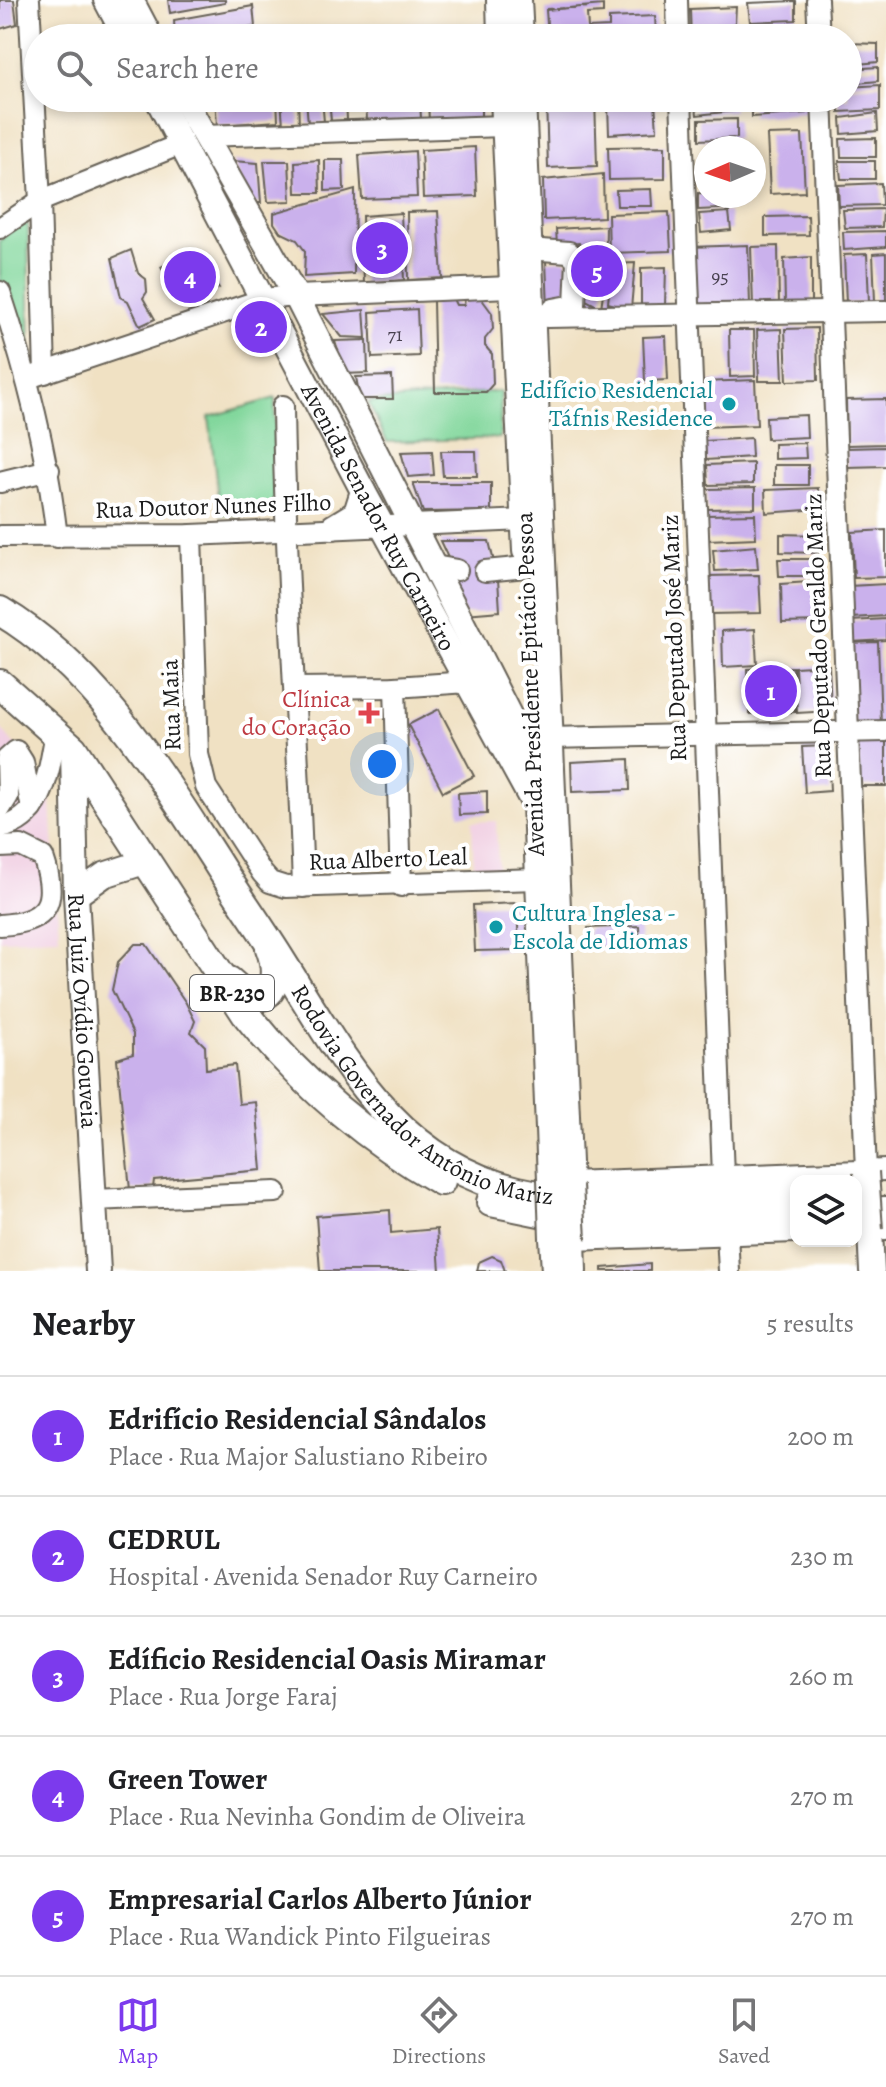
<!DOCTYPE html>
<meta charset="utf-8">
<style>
body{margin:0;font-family:Alegreya,serif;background:#f6f6f6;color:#202124}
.controls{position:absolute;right:24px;bottom:24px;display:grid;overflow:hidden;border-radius:16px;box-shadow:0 4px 12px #0003}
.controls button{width:72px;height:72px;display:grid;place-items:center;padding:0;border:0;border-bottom:2px solid #e0e0e0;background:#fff;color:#202124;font:40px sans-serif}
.compass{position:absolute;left:694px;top:136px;width:72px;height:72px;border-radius:50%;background:#fff;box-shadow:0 4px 12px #0003;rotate:268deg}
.you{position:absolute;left:382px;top:764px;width:28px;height:28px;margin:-20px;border:6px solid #fff;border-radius:50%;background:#1a73e8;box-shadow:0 0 0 12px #1a73e833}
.badge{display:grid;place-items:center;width:52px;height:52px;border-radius:50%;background:#7c3aed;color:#fff;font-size:26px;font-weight:700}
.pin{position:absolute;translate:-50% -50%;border:4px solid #fff;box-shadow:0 2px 8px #0006}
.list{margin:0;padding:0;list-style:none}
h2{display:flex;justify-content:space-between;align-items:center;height:104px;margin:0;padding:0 32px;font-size:34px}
h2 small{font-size:26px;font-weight:400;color:#757577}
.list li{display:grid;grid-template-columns:52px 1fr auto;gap:24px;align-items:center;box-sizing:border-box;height:120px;padding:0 32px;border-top:2px solid #e0e0e0}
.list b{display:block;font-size:30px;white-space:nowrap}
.list p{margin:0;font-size:26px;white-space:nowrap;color:#757577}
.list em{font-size:26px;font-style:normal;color:#757577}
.icon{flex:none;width:44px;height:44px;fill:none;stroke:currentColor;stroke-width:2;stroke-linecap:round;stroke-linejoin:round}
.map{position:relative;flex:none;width:886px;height:1271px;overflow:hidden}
.search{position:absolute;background:#fff;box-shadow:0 4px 12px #0003;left:24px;right:24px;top:24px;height:88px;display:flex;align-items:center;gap:20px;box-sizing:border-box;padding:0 28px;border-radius:44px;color:#757577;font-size:30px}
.sheet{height:704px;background:#fff}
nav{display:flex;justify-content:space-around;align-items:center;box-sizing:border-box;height:112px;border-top:2px solid #e0e0e0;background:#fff;font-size:22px;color:#757577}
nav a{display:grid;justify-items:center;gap:4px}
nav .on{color:#7c3aed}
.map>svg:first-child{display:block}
</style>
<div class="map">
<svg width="886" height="1271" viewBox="0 0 886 1271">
<rect width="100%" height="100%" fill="#fff"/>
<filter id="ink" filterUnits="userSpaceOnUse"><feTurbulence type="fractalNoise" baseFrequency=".0125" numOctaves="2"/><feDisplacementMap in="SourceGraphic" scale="16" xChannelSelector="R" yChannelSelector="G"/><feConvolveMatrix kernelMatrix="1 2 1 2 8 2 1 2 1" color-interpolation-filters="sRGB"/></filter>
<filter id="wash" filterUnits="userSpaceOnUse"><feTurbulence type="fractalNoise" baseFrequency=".006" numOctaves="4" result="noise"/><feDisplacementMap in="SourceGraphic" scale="32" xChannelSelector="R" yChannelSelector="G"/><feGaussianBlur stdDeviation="1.8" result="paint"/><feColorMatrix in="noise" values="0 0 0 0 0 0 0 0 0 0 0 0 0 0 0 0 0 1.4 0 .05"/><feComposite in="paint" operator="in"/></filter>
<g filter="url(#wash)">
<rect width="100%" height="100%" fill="#f0e1c3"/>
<g fill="#f1d0e3">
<polygon points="0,727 37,774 51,802 59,938 0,940"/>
<polygon points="496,821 498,870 474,871 472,822"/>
</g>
<g fill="#7fd69a" stroke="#4e795b" stroke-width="2">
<polygon points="17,223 28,224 30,363 0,277 0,241"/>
<polygon points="501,391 500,438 387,442 368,402"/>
<polygon points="275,398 275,514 220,515 209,417"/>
</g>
<g id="blocks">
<g fill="#cab1ec">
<polygon points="0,0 14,0 17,24 0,29"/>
<polygon points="168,0 225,0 225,3 170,13"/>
<polygon points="796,1 796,20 750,22 748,3"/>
<polygon points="603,5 603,13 587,14 588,28 609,27 609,18 655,16 656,34 548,37 546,10"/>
<polygon points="253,6 255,27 175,38 174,20"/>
<polygon points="736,7 734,38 691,38 690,9"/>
<polygon points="797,24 797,38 751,38 750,26"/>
<polygon points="848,43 878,44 878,62 848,65"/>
<polygon points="878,67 878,81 848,84 848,69"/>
<polygon points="880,85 880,110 839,112 838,98 848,98 848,87"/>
<polygon points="215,98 277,98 278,121 217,125"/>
<polygon points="281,98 298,98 299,125 283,125"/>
<polygon points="306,98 322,98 324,122 308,124"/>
<polygon points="329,98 346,98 347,120 331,121"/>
<polygon points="366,98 420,98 421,120 367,122"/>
<polygon points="428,98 481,98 481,119 429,123"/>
<polygon points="546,98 595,98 597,166 548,168"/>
<polygon points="695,98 733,98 734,111 697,115"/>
<polygon points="752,98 806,98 806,113 752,117"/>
<polygon points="655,102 657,131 609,134 608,105"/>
<polygon points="877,113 878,131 842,134 841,118"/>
<polygon points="737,119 737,138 699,140 699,120"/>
<polygon points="802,134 805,192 770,194 767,135"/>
<polygon points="876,138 876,157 841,157 840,139"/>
<polygon points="665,146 665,179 609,180 608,147"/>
<polygon points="475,147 477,196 423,198 421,150"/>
<polygon points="415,151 417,197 362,199 359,155"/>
<polygon points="319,160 320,193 296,193 295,162"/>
<polygon points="325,160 343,160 344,190 325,191"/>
<polygon points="233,161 258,163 261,203 248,203"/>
<polygon points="264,161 289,161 291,201 268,202"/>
<polygon points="839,161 875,161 875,179 841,179"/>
<polygon points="603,174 604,217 544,220 543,180"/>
<polygon points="881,183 882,205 839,206 838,185"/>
<polygon points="651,189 652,206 617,206 616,190"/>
<polygon points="355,190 354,274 304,277 305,251 297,240 280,232 274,223 274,213"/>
<polygon points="698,193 741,196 742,208 698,210"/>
<polygon points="883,209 882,227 845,228 843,210"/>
<polygon points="438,211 442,278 408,280 407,212"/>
<polygon points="669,212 671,251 609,253 608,214"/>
<polygon points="729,212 731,230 701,233 699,214"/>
<polygon points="401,213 404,280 364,284 362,216"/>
<polygon points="808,216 809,235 765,236 765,217"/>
<polygon points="606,226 605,280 601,308 582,298 588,264 579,243 557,245 556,229"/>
<polygon points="886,231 886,247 844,250 843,232"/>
<polygon points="748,245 750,305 692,307 690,247"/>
<polygon points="778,246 779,305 753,305 751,247"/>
<polygon points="131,250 138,273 146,279 147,292 143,298 155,319 140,326 128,301 121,297 112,258"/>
<polygon points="886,253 886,301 875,301 873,254"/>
<polygon points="867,254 869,302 846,303 844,255"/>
<polygon points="183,255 199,255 219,288 181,306 161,267"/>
<polygon points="811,257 811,304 785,304 784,259"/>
<polygon points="566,260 568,307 548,308 546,261"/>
<polygon points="635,263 631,309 608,303 612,264"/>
<polygon points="666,267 665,306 641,305 641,268"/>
<polygon points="478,294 492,313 493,329 485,339 485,346 492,354 493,384 486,392 435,392 433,301 451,295 456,305 464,305 465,299"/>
<polygon points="417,309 419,356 372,358 370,312"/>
<polygon points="364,310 366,338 342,337 323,314"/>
<polygon points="817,328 818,380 787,381 785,329"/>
<polygon points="781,329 783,381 759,381 757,330"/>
<polygon points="729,330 754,330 755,376 730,377"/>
<polygon points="666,336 668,380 645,381 643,337"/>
<polygon points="367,340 368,373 344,374 335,341"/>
<polygon points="392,376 393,399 360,399 356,377"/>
<polygon points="755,380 757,425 704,427 702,382"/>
<polygon points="886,399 886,444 847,445 846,400"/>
<polygon points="806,415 807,437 767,439 766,417"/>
<polygon points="751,438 752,457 706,460 705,441"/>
<polygon points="805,443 806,458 774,459 774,444"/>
<polygon points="886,447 886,466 847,467 847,448"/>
<polygon points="432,451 434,475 408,477 401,452"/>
<polygon points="441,451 476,451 477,476 443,476"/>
<polygon points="753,463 753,484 708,485 707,465"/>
<rect x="774" y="465" width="34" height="20"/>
<polygon points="413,483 491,483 491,511 423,512"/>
<polygon points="755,488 755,508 707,509 707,489"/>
<polygon points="818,488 819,509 766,513 765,490"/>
<polygon points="755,514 756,538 708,540 706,515"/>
<polygon points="886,530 886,577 854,578 852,532"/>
<polygon points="780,534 819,535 819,553 780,552"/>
<polygon points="440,541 489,541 498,579 500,611 465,614 447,581 458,579"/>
<polygon points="756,546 758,569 715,571 713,550"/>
<polygon points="778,559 819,559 819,576 779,576"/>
<polygon points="759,575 761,613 709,614 707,576"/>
<polygon points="822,581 821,622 782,623 781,584"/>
<polygon points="886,584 886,616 850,618 849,586"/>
<polygon points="886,619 886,640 851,642 850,621"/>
<polygon points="755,629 757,665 723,667 722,631"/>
<polygon points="878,642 881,725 853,726 850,643"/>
<polygon points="829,665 831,711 797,713 795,667"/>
<polygon points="793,667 795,712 749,714 747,669"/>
<polygon points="439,709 474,776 443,792 408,725"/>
<polygon points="886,740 886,786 860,786 858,741"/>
<polygon points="828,746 830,791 805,793 802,747"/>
<polygon points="629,759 630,790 572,792 571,762"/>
<polygon points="487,791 487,814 459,815 458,793"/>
<polygon points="517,903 519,950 475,951 473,905"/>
<polygon points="639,926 640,949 589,949 588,928"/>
<polygon points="135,944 146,944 186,1003 195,1021 191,1032 205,1046 206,1069 235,1065 239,1104 256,1102 262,1170 154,1180 153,1188 130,1190 117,1059 133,1054 133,1034 112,990 118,962"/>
<polygon points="390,1210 391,1233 437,1229 440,1271 320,1271 316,1216"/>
<polygon points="492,1256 501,1260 505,1271 477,1271 479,1262"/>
<polygon points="650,1264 650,1271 602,1271 602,1268"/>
</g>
</g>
</g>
<g filter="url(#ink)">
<use href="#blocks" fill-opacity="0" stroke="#666156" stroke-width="2"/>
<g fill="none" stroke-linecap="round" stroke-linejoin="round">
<g stroke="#666156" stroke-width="24">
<g id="minor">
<polyline points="29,0 40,201 45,373"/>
<polyline points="677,0 678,38"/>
<polyline points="817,0 819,38"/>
<polyline points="681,98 723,1176"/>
<polyline points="822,98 866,1172"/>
<polyline points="203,136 504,126"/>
<polyline points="0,228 40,201 181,144"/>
<polyline points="528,249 569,252 577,260 575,305 553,309"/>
<path d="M0,292C27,374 47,451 57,537"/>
<polyline points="28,378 264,299 296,296 510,287 515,290 531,315 548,317 886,311"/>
<path d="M283,406C285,567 298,727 303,887"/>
<polyline points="0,482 49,470"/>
<polyline points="191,535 198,754 206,787 262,873 270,882 286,887 537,879"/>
<polyline points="0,536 191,535 524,520"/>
<polyline points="434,566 457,570"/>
<polyline points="485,571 526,567"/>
<polyline points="395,687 401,886"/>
<polyline points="296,688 395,687 468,682"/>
<polyline points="548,738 886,731"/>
<polyline points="0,809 8,796 7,759 16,751 23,762 32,809"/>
<path d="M0,828C45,819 49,769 56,732"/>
<path d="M0,847L21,846L43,857C59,903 48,922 0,925"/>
<polyline points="569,1182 886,1170"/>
<polyline points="94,1200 276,1192"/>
<polyline points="856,1230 886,1229"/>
<polyline points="727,1234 729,1271"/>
<polyline points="573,1240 796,1232"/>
</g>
</g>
<g stroke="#666156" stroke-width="28">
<g id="major">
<polyline points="106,0 126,38"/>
<polyline points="131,0 151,38"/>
<polyline points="499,0 500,38"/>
<polyline points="519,0 521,38"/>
<path id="s1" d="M157,98L363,491L535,806"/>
<polyline points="183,98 296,296 533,762 550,784"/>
<polyline points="503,98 525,551"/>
<polyline points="523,98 570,1185"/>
<polyline points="333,527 356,513 363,491"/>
<path id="s2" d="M73,749L76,895L98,1271"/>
<polyline points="535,804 550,1179"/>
<polyline points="76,895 104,875 147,861"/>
<polyline points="870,1230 872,1271"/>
<polyline points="552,1238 554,1271"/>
<polyline points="573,1240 574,1271"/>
</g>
</g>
<g stroke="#666156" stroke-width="32">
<g id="highway">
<path id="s3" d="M0,611C96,668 157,770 216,861C237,895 261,928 282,962C344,1060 396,1163 518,1191C560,1201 608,1197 651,1196C699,1194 748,1192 796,1190"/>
<path d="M0,684L73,749L246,1014C301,1083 365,1138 441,1181"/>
<path d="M229,981L246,996C279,1004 278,969 270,948"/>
<polyline points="491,1202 574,1219 796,1214"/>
<polyline points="856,1212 886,1211"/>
</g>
</g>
<g stroke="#666156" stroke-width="2" stroke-dasharray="6 6" stroke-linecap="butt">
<polyline points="546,9 593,7"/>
<polyline points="549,38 594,36"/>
</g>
<use href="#minor" stroke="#fff" stroke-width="20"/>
<use href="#major" stroke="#fff" stroke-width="24"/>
<use href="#highway" stroke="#fff" stroke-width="28"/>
<g stroke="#666156" stroke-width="28" stroke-linecap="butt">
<g id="major-bridge">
<polyline points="866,1172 870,1230"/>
<polyline points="550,1179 552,1238"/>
<polyline points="570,1185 573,1240"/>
</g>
</g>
<use href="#major-bridge" stroke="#fff" stroke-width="24"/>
</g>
</g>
<g fill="#0f9aa8" stroke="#fff" stroke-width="3">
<circle cx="729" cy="404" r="8"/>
<circle cx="496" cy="927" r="8"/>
</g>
<path fill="#e0444e" stroke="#fff" stroke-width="3" d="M365 701h8v8h8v8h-8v8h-8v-8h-8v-8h8z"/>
<g text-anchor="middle" stroke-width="8" stroke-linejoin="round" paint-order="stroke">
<g font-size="20" fill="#484150">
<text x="720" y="283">95</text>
<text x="395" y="341">71</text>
</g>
<rect fill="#fff" stroke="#606060" stroke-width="2" x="190" y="975" width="84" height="36" rx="6"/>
<g font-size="22" font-weight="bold" fill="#1c1c1c">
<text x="232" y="1001">BR-230</text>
</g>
<g font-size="24" fill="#0d838f" stroke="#fff" text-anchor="end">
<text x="713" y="398">Edifício Residencial<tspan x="713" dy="28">Táfnis Residence</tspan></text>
<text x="512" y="921" text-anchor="start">Cultura Inglesa -<tspan x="512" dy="28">Escola de Idiomas</tspan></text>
</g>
<g font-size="24" fill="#1c1c1c" stroke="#fff">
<text transform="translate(213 506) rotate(-2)" y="8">Rua Doutor Nunes Filho</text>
<text dy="8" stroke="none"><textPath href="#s1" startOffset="474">Avenida Senador Ruy Carneiro</textPath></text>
<text transform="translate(818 636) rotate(-92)" y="8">Rua Deputado Geraldo Mariz</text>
<text transform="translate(674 638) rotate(-92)" y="8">Rua Deputado José Mariz</text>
<text transform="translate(530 684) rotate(-92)" y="8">Avenida Presidente Epitácio Pessoa</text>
<text transform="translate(171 705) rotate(-92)" y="8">Rua Maia</text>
<text transform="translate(388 859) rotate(-2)" y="8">Rua Alberto Leal</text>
<text dy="8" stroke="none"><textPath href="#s2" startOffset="262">Rua Juiz Ovídio Gouveia</textPath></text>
<text dy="8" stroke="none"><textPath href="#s3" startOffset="656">Rodovia Governador Antônio Mariz</textPath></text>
</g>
<g font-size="24" fill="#be3a42" stroke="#fff" text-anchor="end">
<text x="351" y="707">Clínica<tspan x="351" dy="28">do Coração</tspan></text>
</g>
</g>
</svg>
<div class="controls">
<button><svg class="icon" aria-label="layers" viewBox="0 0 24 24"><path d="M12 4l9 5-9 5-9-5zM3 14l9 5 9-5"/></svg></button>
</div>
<svg class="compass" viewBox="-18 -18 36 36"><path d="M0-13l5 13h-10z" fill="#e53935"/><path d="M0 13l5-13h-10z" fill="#757577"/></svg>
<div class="you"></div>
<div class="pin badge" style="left:771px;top:691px">1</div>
<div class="pin badge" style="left:261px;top:327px">2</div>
<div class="pin badge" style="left:382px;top:248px">3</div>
<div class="pin badge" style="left:190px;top:277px">4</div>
<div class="pin badge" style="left:597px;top:271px">5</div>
<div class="search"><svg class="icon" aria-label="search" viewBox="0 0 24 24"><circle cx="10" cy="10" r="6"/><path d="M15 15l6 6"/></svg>Search here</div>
</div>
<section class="sheet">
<h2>Nearby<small>5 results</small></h2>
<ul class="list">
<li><span class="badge">1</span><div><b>Edrifício Residencial Sândalos</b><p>Place · Rua Major Salustiano Ribeiro</p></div><em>200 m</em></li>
<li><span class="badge">2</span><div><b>CEDRUL</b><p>Hospital · Avenida Senador Ruy Carneiro</p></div><em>230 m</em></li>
<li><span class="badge">3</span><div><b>Edíficio Residencial Oasis Miramar</b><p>Place · Rua Jorge Faraj</p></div><em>260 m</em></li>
<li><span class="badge">4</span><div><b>Green Tower</b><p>Place · Rua Nevinha Gondim de Oliveira</p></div><em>270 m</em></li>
<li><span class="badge">5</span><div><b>Empresarial Carlos Alberto Júnior</b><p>Place · Rua Wandick Pinto Filgueiras</p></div><em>270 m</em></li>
</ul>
</section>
<nav>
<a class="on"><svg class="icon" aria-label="map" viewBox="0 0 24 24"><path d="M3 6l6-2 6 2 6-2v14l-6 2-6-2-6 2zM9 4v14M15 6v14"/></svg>Map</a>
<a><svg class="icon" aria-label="directions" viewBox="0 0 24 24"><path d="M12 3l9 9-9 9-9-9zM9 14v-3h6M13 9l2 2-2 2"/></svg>Directions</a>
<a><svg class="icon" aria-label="saved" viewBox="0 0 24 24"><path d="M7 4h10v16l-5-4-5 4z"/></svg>Saved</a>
</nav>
